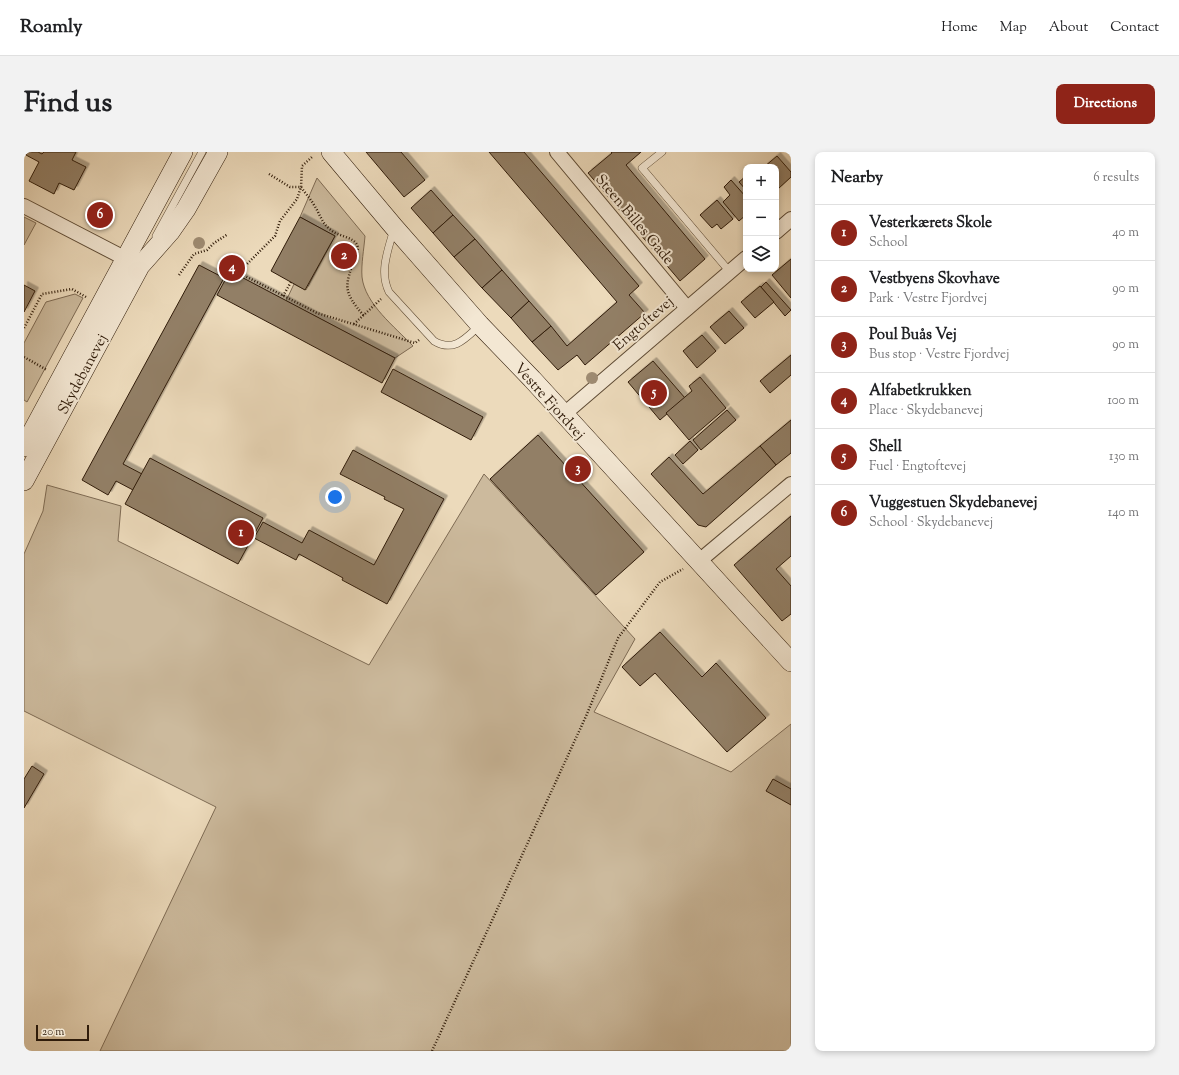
<!DOCTYPE html>
<meta charset="utf-8">
<style>
body{margin:0;font-family:"Sorts Mill Goudy",serif;background:#f2f2f2;color:#202124}
.controls{position:absolute;right:12px;top:12px;display:grid;overflow:hidden;border-radius:8px;box-shadow:0 2px 6px #0003}
.controls button{width:36px;height:36px;display:grid;place-items:center;padding:0;border:0;border-bottom:1px solid #e0e0e0;background:#fff;color:#202124;font:20px sans-serif}
.scale{position:absolute;left:12px;bottom:10px;width:53px;box-sizing:border-box;padding-left:4px;border:2px solid #301c0a;border-top:0;font-size:11px;line-height:14px;white-space:nowrap;color:#301c0a;-webkit-text-stroke:3px #f3e7d3;paint-order:stroke}
.you{position:absolute;left:311px;top:345px;width:14px;height:14px;margin:-10px;border:3px solid #fff;border-radius:50%;background:#1a73e8;box-shadow:0 0 0 6px #1a73e833}
.badge{display:grid;place-items:center;width:26px;height:26px;border-radius:50%;background:#8f2418;color:#fff;font-size:13px;font-weight:700}
.pin{position:absolute;translate:-50% -50%;border:2px solid #fff;box-shadow:0 1px 4px #0006}
.list{margin:0;padding:0;list-style:none}
h2{display:flex;justify-content:space-between;align-items:center;height:52px;margin:0;padding:0 16px;font-size:17px}
h2 small{font-size:13px;font-weight:400;color:#757577}
.list li{display:grid;grid-template-columns:26px 1fr auto;gap:12px;align-items:center;box-sizing:border-box;height:56px;padding:0 16px;border-top:1px solid #e0e0e0}
.list b{display:block;font-size:15px;white-space:nowrap}
.list p{margin:0;font-size:13px;white-space:nowrap;color:#757577}
.list em{font-size:13px;font-style:normal;color:#757577}
.icon{flex:none;width:22px;height:22px;fill:none;stroke:currentColor;stroke-width:2;stroke-linecap:round;stroke-linejoin:round}
.map{position:relative;flex:none;width:767px;height:899px;overflow:hidden;border-radius:8px}
header{display:flex;align-items:center;gap:24px;box-sizing:border-box;height:56px;padding:0 20px;background:#fff;border-bottom:1px solid #e0e0e0}
header strong{font-size:19px}
nav{display:flex;gap:22px;margin-inline-start:auto;font-size:14px}
.intro{display:flex;align-items:center;justify-content:space-between;box-sizing:border-box;height:96px;padding:0 24px}
h1{margin:0;font-size:28px}
.button{padding:10px 18px;border-radius:8px;background:#8f2418;color:#fff;font-size:14px;font-weight:700}
main{display:flex;gap:24px;padding:0 24px}
aside{flex:1;background:#fff;border-radius:8px;box-shadow:0 2px 6px #0003}
.map>svg:first-child{display:block}
</style>
<header>
<strong>Roamly</strong>
<nav><a>Home</a><a>Map</a><a>About</a><a>Contact</a></nav>
</header>
<div class="intro"><h1>Find us</h1><a class="button">Directions</a></div>
<main>
<div class="map">
<svg width="767" height="899" viewBox="0 0 767 899">
<defs>
<filter id="shadow"><feDropShadow dx="3.5" dy="-3.5" stdDeviation="0" flood-color="#0004"/></filter>
</defs>
<rect width="100%" height="100%" fill="#ecdabb"/>
<filter id="stains"><feTurbulence type="fractalNoise" baseFrequency=".005" numOctaves="4"/><feColorMatrix values="0 0 0 0 .2 0 0 0 0 .09 0 0 0 0 .02 0 0 0 .5 -.17"/></filter>
<radialGradient id="worn" r=".72"><stop offset=".6" stop-color="#630" stop-opacity="0"/><stop offset="1" stop-color="#630" stop-opacity=".3"/></radialGradient>
<g fill="#ccba9d" stroke="#7e6b54">
<path d="M293,26L341,84C340,97 337,112 338,125C341,152 371,175 389,194L371,206L262,149L270,132L282,138L311,84L276,65Z"/>
<polygon points="0,65 12,71 0,93"/>
<polygon points="51,142 59,146 3,250 0,248 0,191 22,150"/>
<polygon points="460,322 611,487 570,560 707,620 767,572 767,899 76,899 192,655 0,559 0,402 19,359 23,333 97,354 94,389 345,513"/>
</g>
<g fill="#927f66" stroke="#301c0a" filter="url(#shadow)">
<polygon points="4,0 14,0 18,2 20,0 52,0 48,8 62,15 50,38 35,31 30,42 5,29 15,10 2,3"/>
<polygon points="342,0 377,0 401,28 380,45"/>
<polygon points="465,0 500,0 615,134 605,143 621,161 561,213 553,203 534,218 508,190 527,174 543,194 593,150"/>
<polygon points="587,0 617,0 602,13 681,107 656,129 564,21 588,1"/>
<polygon points="753,4 767,20 767,25 754,37 752,35 752,15 740,15"/>
<polygon points="722,24 722,38 715,30"/>
<polygon points="707,28 722,45 722,63 715,69 699,50 706,43 700,35"/>
<polygon points="407,38 429,63 409,81 387,56"/>
<polygon points="693,48 709,67 697,77 693,72 688,76 676,63"/>
<polygon points="429,63 451,87 430,105 409,81"/>
<polygon points="276,65 311,84 281,138 247,119"/>
<polygon points="451,87 478,118 458,136 430,105"/>
<polygon points="767,107 767,146 748,123"/>
<polygon points="175,113 200,126 99,312 118,322 109,338 92,329 84,343 58,328"/>
<polygon points="478,118 505,149 487,166 458,136"/>
<polygon points="206,119 371,206 358,231 193,143"/>
<polygon points="742,130 767,158 761,164 737,135"/>
<polygon points="0,133 11,139 0,160"/>
<polygon points="736,134 750,150 731,166 717,150"/>
<polygon points="505,149 527,174 508,190 487,166"/>
<polygon points="705,159 720,176 701,192 686,175"/>
<polygon points="678,183 692,199 673,216 659,199"/>
<polygon points="767,203 767,223 746,241 736,229"/>
<polygon points="629,209 661,246 636,268 604,230"/>
<polygon points="369,217 459,265 447,288 357,240"/>
<polygon points="676,225 702,256 665,288 642,261 668,239 665,234"/>
<polygon points="703,258 712,268 677,298 669,288"/>
<polygon points="767,268 767,301 752,313 736,294"/>
<polygon points="514,283 620,400 572,443 466,327"/>
<polygon points="666,289 674,298 659,312 651,303"/>
<polygon points="736,294 752,313 682,375 674,373 627,322 645,305 679,342"/>
<polygon points="329,298 420,347 363,452 318,428 319,426 275,402 272,408 230,386 239,370 278,391 285,378 350,413 380,357 360,347 361,345 316,322"/>
<polygon points="126,306 239,366 214,412 101,352"/>
<polygon points="767,364 767,404 752,417 767,434 767,462 758,469 710,413"/>
<polygon points="636,480 678,525 692,511 742,566 703,600 631,521 616,534 598,515"/>
<polygon points="8,614 20,622 0,656 0,627"/>
<polygon points="749,627 767,637 767,653 742,639"/>
</g>
<g fill="none" stroke-linecap="round" stroke-linejoin="round">
<g stroke="#5f4c36" stroke-width="8">
<g id="lane">
<polyline points="638,0 618,16 706,120"/>
<path d="M370,77C364,98 355,120 365,140L410,189C430,201 442,186 456,173"/>
<polyline points="132,84 178,0"/>
</g>
</g>
<g stroke="#5f4c36" stroke-width="16">
<g id="street">
<polyline points="533,0 663,156"/>
<polyline points="0,54 110,111"/>
<polyline points="752,80 767,67"/>
<polyline points="539,263 722,106"/>
<polyline points="674,410 767,332"/>
</g>
</g>
<g stroke="#301c0a" stroke-width="20">
<g id="secondary">
<polyline points="307,0 370,75 456,173 508,227 767,510"/>
<polyline points="0,295 159,0"/>
<polyline points="0,329 116,114 146,80 162,57 194,0"/>
</g>
</g>
<g stroke="#301c0a" stroke-width="2.5" stroke-dasharray="1 2" stroke-linecap="butt">
<path d="M245,22L266,35H277C281,41 286,46 290,53C296,62 298,72 307,78C313,84 330,85 333,93C335,97 333,101 331,105C321,135 318,138 340,164"/>
<polyline points="221,114 251,84 256,69 273,47 277,35 278,14 289,4"/>
<polyline points="217,122 293,161 391,191 395,188"/>
<polyline points="155,123 170,102 183,98 190,91 204,82"/>
<polyline points="259,144 267,130"/>
<polyline points="330,172 357,147"/>
<polyline points="0,176 18,142 48,137 62,145"/>
<polyline points="0,205 23,218"/>
<polyline points="408,899 563,562 594,486 636,430 659,417"/>
</g>
<use href="#lane" stroke="#f3e7d3" stroke-width="7"/>
<use href="#street" stroke="#f3e7d3" stroke-width="14"/>
<use href="#secondary" stroke="#f3e7d3" stroke-width="19"/>
</g>
<g fill="#9e8b72">
<circle cx="175" cy="91" r="6"/>
<circle cx="568" cy="226" r="6"/>
</g>
<g text-anchor="middle" stroke-width="4" stroke-linejoin="round" paint-order="stroke">
<g font-size="15" fill="#301c0a" stroke="#f3e7d3">
<text transform="translate(611 67) rotate(50)" y="5">Steen Billes Gade</text>
<text transform="translate(619 171) rotate(-41)" y="5">Engtoftevej</text>
<text transform="translate(58 222) rotate(-62)" y="5">Skydebanevej</text>
<text transform="translate(526 249) rotate(48)" y="5">Vestre Fjordvej</text>
</g>
</g>
<rect width="100%" height="100%" filter="url(#stains)"/>
<rect width="100%" height="100%" fill="url(#worn)"/>
</svg>
<div class="controls">
<button>+</button>
<button>−</button>
<button><svg class="icon" aria-label="layers" viewBox="0 0 24 24"><path d="M12 4l9 5-9 5-9-5zM3 14l9 5 9-5"/></svg></button>
</div>
<div class="scale">20 m</div>
<div class="you"></div>
<div class="pin badge" style="left:217px;top:381px">1</div>
<div class="pin badge" style="left:320px;top:104px">2</div>
<div class="pin badge" style="left:554px;top:317px">3</div>
<div class="pin badge" style="left:208px;top:116px">4</div>
<div class="pin badge" style="left:630px;top:241px">5</div>
<div class="pin badge" style="left:76px;top:63px">6</div>
</div>
<aside>
<h2>Nearby<small>6 results</small></h2>
<ul class="list">
<li><span class="badge">1</span><div><b>Vesterkærets Skole</b><p>School</p></div><em>40 m</em></li>
<li><span class="badge">2</span><div><b>Vestbyens Skovhave</b><p>Park · Vestre Fjordvej</p></div><em>90 m</em></li>
<li><span class="badge">3</span><div><b>Poul Buås Vej</b><p>Bus stop · Vestre Fjordvej</p></div><em>90 m</em></li>
<li><span class="badge">4</span><div><b>Alfabetkrukken</b><p>Place · Skydebanevej</p></div><em>100 m</em></li>
<li><span class="badge">5</span><div><b>Shell</b><p>Fuel · Engtoftevej</p></div><em>130 m</em></li>
<li><span class="badge">6</span><div><b>Vuggestuen Skydebanevej</b><p>School · Skydebanevej</p></div><em>140 m</em></li>
</ul>
</aside>
</main>
